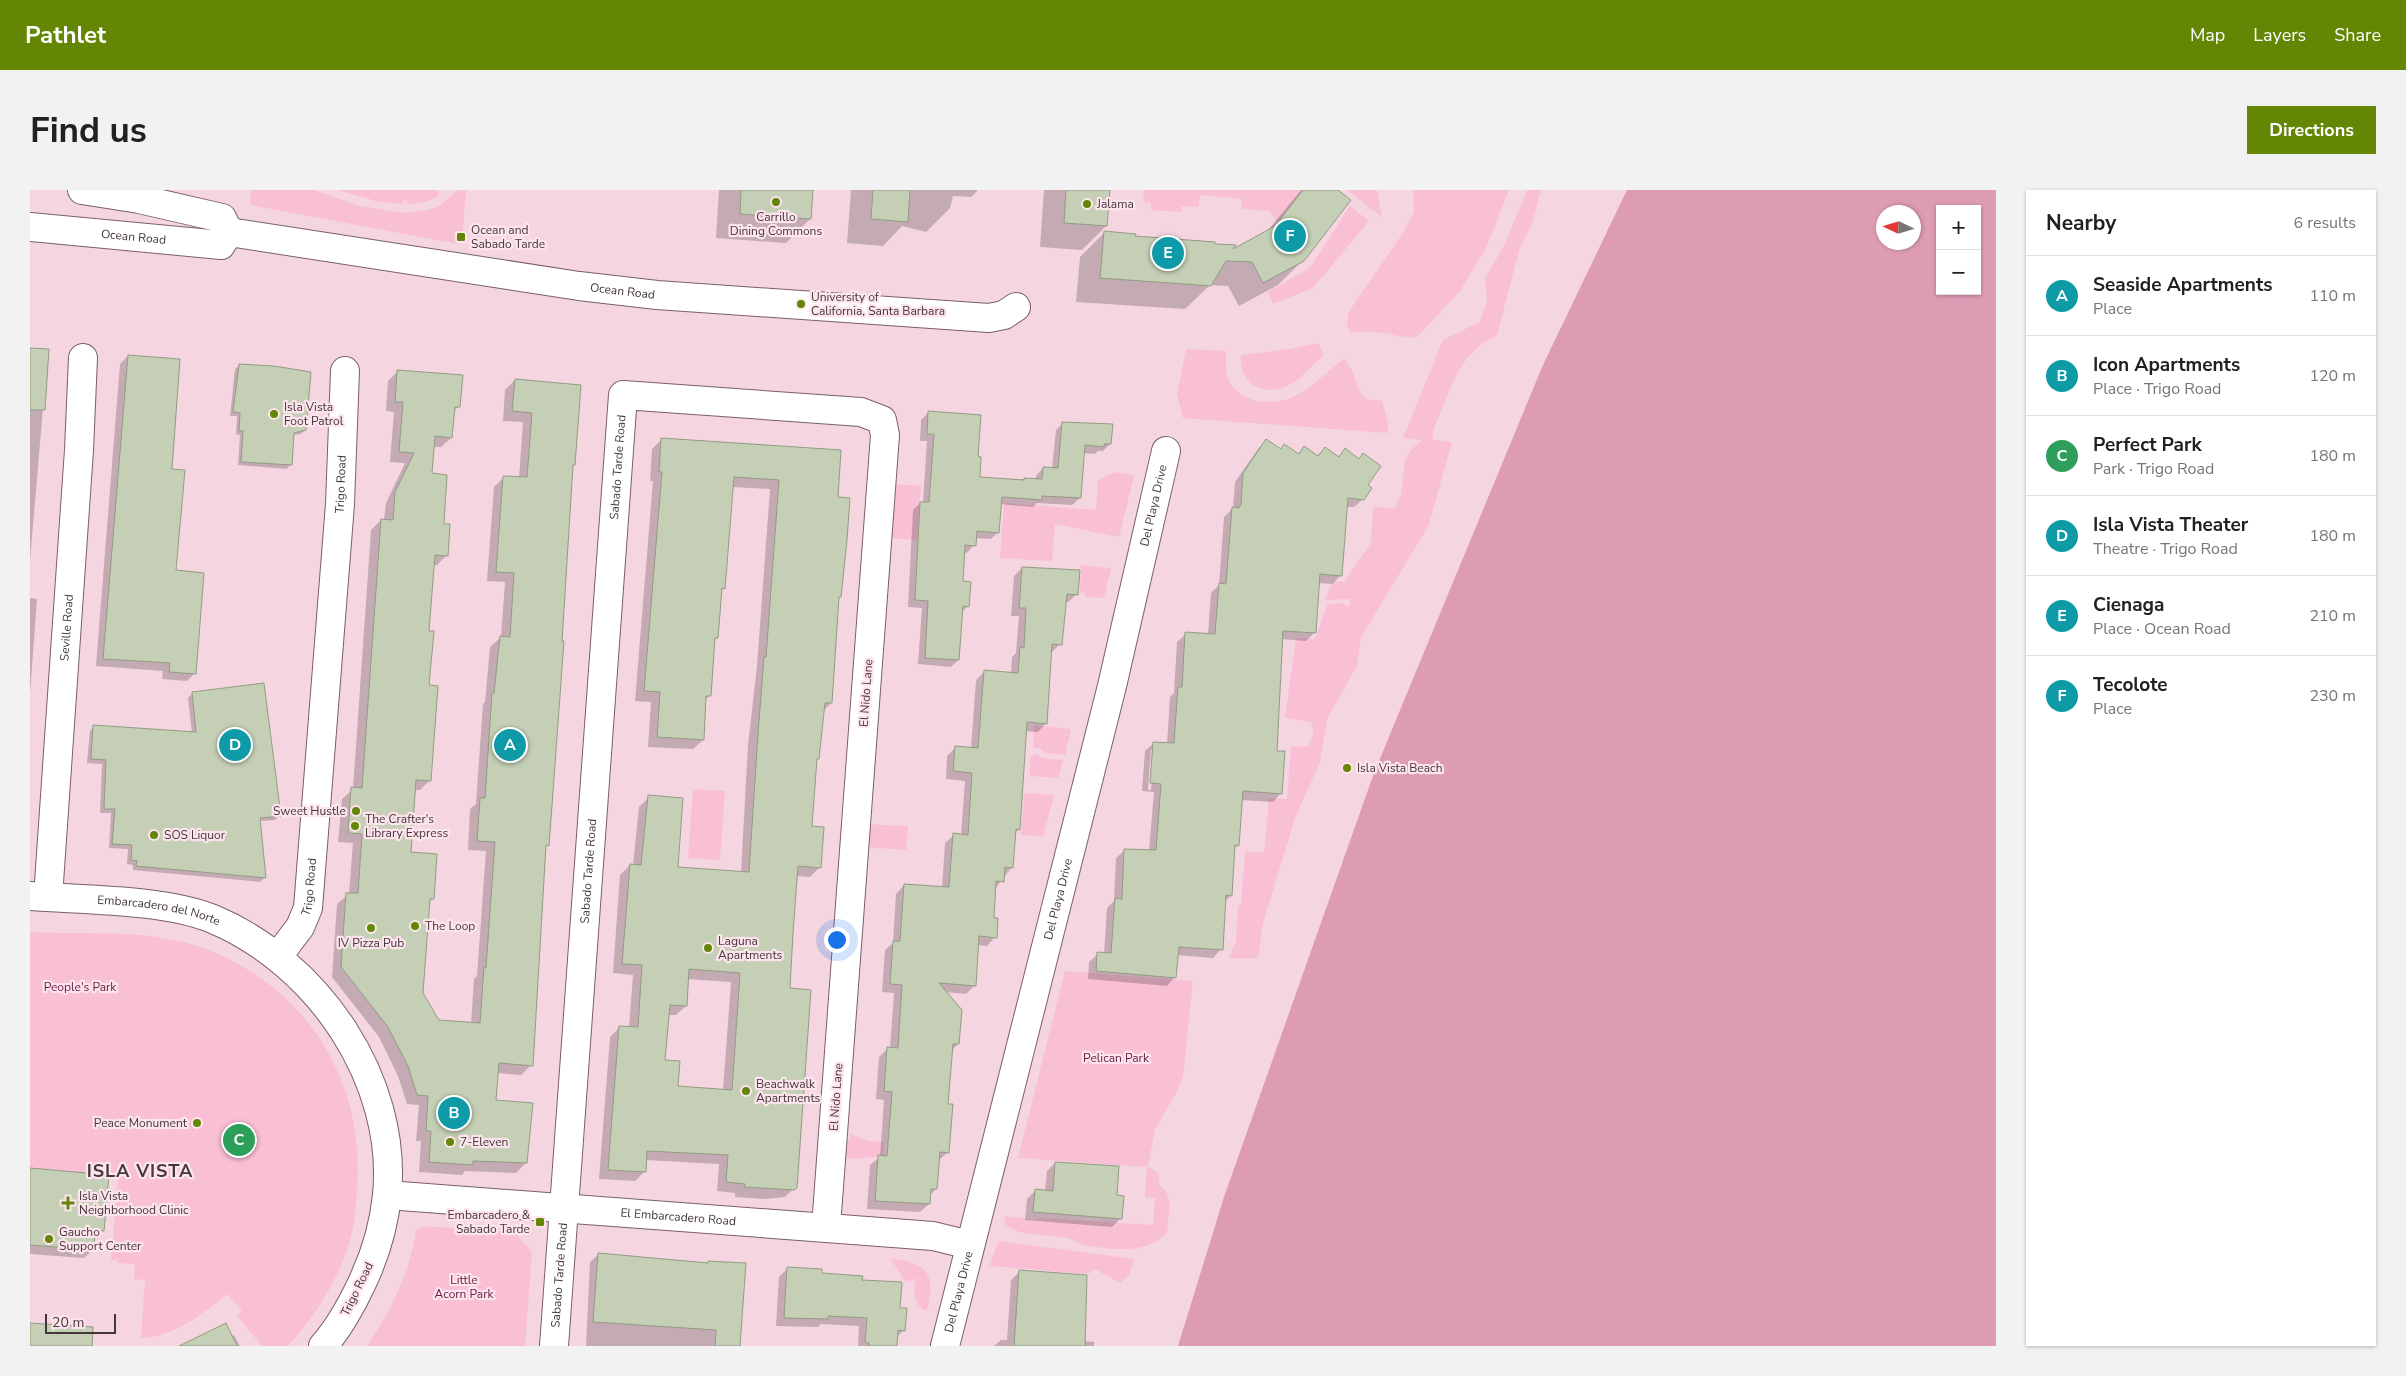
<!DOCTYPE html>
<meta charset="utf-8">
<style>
body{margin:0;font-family:"Nunito Sans",sans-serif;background:#f2f2f2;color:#202124}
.controls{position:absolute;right:15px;top:15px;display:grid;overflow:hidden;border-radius:0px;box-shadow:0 1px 4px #0004}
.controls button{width:45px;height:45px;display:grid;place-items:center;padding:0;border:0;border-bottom:1px solid #e0e0e0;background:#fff;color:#202124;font:25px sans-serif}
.compass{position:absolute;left:1846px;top:15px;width:45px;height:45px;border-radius:50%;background:#fff;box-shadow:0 1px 4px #0004;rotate:274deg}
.scale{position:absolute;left:15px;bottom:12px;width:71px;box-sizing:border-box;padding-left:5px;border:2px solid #43373b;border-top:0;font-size:14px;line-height:18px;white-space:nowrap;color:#43373b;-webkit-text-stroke:4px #fee4ed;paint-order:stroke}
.you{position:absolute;left:806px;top:749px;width:18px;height:18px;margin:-12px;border:4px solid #fff;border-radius:50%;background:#1a73e8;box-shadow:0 0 0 8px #1a73e833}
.badge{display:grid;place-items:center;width:32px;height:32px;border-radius:50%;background:#638604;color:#fff;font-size:16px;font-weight:700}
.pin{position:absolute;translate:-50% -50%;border:2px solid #fff;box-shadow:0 1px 5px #0006}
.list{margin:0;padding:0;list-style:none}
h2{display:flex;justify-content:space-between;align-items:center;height:65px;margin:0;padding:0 20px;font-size:21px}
h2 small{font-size:16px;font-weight:400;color:#757577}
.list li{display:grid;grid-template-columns:32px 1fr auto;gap:15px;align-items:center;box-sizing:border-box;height:80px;padding:0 20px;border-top:1px solid #e0e0e0}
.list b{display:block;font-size:19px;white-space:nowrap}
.list p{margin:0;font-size:16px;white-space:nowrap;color:#757577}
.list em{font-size:16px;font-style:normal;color:#757577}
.map{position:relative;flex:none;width:1966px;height:1156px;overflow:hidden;border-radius:0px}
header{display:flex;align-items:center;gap:30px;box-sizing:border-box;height:70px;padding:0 25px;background:#638604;color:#fff}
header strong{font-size:24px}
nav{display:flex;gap:28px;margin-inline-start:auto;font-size:18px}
.intro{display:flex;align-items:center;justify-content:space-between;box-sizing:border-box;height:120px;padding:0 30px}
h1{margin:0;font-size:35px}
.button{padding:12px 22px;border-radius:0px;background:#638604;color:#fff;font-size:18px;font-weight:700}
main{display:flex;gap:30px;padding:0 30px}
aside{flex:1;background:#fff;border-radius:0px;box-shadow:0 1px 4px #0004}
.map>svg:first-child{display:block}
</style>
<header>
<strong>Pathlet</strong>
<nav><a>Map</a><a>Layers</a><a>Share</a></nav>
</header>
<div class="intro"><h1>Find us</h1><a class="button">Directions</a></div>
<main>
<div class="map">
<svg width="1966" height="1156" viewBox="0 0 1966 1156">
<rect width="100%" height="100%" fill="#f5d5e0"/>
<g fill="#f9bfd5">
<polygon points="221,0 284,0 329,16 375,23 398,20 409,16 428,0 436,0 432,51 428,54 220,15"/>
<polygon points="307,0 408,0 409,3 407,7 396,12 378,14 377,10 373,10 373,14 350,12"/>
<polygon points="1114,0 1273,0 1247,33 1240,21 1211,19 1212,9 1170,5 1168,17 1152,16 1151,22 1121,20 1121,13 1113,12"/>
<polygon points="1317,0 1347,0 1352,27"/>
<path d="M1383,0H1479L1456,58L1430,101L1387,147C1373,149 1358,142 1343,142C1334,141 1327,144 1319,141L1317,131L1318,123L1373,43L1384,22Z"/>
<path d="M1497,0H1511L1502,34L1490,57L1467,145C1433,162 1424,188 1411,221C1407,232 1402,239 1403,250L1422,252L1398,337L1331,447L1327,476L1297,529L1290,572L1265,628L1233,733L1228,768H1199L1206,751L1208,715H1211L1215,662H1234L1239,608L1257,609L1261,556L1277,557C1282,549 1286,541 1281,532L1255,528L1266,448L1285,449L1298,414L1313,413L1316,417L1320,415V409L1295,410L1303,391L1314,392L1341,353L1343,317L1365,318L1371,304L1375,271L1380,261L1392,250L1373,248L1413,150L1450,132L1457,111L1455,88L1474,56Z"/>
<polygon points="1320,16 1339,31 1283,98 1243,114 1238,102 1280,78"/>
<path d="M1288,153L1294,165C1283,174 1273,187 1261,194C1236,209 1208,195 1211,165L1260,159Z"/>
<path d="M1158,159L1196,161C1196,172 1195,186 1201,195C1214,213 1242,216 1261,208C1281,199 1297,181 1314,169C1317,173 1321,178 1323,183C1329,199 1329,212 1352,210L1358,233V243L1153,228L1147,203L1156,160Z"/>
<polygon points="1085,282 1104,286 1089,347 1025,334 1022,371 970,368 974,313 1066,320 1068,290"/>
<polygon points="863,294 891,296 887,350 858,348"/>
<polygon points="1051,375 1081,378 1074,408 1055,407 1055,403 1050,402"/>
<polygon points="1004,535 1041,539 1035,565 1015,563 1011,559 1003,558"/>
<polygon points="1007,564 1011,568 1033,570 1028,588 1000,586 1000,566"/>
<polygon points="663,599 695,601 690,670 658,668"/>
<polygon points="994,603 1024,605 1013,646 991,645"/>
<polygon points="837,634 878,636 876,660 835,657"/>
<path d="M0,742C60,745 119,738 176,759C278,798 336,893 327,1000C326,1020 324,1041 317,1060C304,1096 284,1128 258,1156H232L207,1126L212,1120L197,1104C172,1124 144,1147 111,1148L115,1090L104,1089L105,1074L87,1073V1070H81L88,986L0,979Z"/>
<path d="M1035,781L1163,791L1153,886L1148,900L1125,939L1118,977L1129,983V995C1145,1004 1138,1026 1137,1042C1118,1065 1082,1060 1055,1055C1048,1054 1044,1049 1037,1048C1017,1044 991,1048 975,1034V1026L1006,1030L1011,1028L1123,1035L1125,1008L1115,1007L1117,977L988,968Z"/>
<polygon points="820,944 838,951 854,952 853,967 813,969 815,951 819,951"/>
<path d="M393,1036L484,1042L502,1062L495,1156H337C361,1121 380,1082 386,1040Z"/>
<polygon points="970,1051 1104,1069 1099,1085 1090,1093 1065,1079 1058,1084 960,1076 966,1056"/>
<path d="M861,1069C898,1072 906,1085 897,1120L895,1121C882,1112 884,1103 886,1088L880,1091L874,1090Z"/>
</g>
<path fill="#dd9bb4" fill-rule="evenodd" d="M1597,0H1966V1156H1148L1194,1007L1344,583L1513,175ZM1910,19H1947V101H1910ZM1854,22H1884V52H1854Z"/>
<g fill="#0003" fill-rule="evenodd">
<polygon points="689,0 782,0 780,29 756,53 686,48"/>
<polygon points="821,0 948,0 941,7 923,6 920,18 896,42 872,36 853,56 817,53"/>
<polygon points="1014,0 1079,0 1076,36 1052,60 1010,57"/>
<polygon points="1271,0 1306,0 1273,70 1248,95 1209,116 1198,96 1180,95 1155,119 1046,112 1050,67 1074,43 1184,55 1200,63 1236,43"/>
<polygon points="0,159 18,160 0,370"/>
<polygon points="98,166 141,280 144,381 165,483 157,491 132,489 133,481 66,476 90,174"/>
<polygon points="209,176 275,240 271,244 263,245 260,275 257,279 208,275 210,245 206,244 207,226 200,226 205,179"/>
<polygon points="368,181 429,216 423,222 421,248 411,257 403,257 401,284 413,335 417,365 407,375 403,375 398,442 400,590 390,600 385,600 380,663 402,709 398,713 391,804 408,831 441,834 444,789 447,786 456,661 438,660 440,619 446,614 453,514 455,512 460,457 471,447 475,392 457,391 464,297 474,287 489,288 493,232 473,231 475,200 485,190 544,275 542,277 501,875 491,885 467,883 465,911 496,973 486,983 435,981 432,985 389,982 391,951 386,951 389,915 377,914 368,886 349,847 302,787 307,714 319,704 323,653 308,652 312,609 323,599 341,340 351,330 354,330 356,313 375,273 360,272 364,222 356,221 358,191"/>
<polygon points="899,222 947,268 948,288 1006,290 1006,286 1013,278 1022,279 1026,240 1033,233 1080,254 1073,261 1068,261 1065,264 1053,263 1050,308 1042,315 1007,313 1003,317 970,314 968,342 961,349 945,348 944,355 937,363 934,362 931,392 938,416 931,423 928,470 921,477 888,474 892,418 878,417 883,320 890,313 893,313 897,251 890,251 891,230"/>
<path d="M632,249L807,308L810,407L808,409L801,513L793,521L788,569L786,571L781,637L790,677L780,687L766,686L759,799L765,997L755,1007L735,1009L705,1007V1003L687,1001L689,974L615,970V981L605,991L569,989L580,847L590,837L599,838L603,785L583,783L590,685L600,675H603L609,617L619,607L647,678L711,683L718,555L727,476L740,299L702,297L694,398L690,402L687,448L683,452L680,505L675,510L673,550L663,559L618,557L621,512L605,511L623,291H620L622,259ZM657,789L701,792L693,900L647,898L634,871L638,825H646L656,816Z"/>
<path d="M1236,250L1250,260L1254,255L1268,264L1274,257L1287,266L1295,258L1308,267L1315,260L1337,295L1333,309L1324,317H1316L1311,385L1302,394L1288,393L1285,442L1276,451L1251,449L1246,562L1251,603L1243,612L1211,610L1208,655L1204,659L1201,705L1195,712L1191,759L1183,768L1147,765L1145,787L1137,796L1058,789L1059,772L1068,764H1074L1077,718L1084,711L1086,668L1095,660L1119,661L1124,602L1112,601L1115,561L1124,553L1137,554L1140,507L1144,503L1147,452L1156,444L1178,445L1181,403L1189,395L1194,327L1203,318L1205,292L1228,259ZM1121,560H1124L1121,600H1118Z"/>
<polygon points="992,378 1047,404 1038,412 1035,412 1030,454 1021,463 1016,533 1008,542 995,541 989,639 984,644 982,677 964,700 962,729 965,747 957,756 947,755 945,795 936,804 915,802 928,854 921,861 916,915 918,962 908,971 906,999 899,1006 899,1014 890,1022 837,1019 840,975 850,967 854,910 846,909 849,867 857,859 860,859 864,803 852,802 855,760 863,753 866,704 874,695 912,698 915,653 924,645 931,645 935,591 916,589 917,566 926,557 941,559 946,490 954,482 981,484 982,467 986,463 989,426 981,426 984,386"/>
<polygon points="0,408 7,409 0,504"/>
<polygon points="162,504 249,626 245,630 229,631 234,688 230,692 103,680 103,675 97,674 98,659 79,658 81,623 70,623 72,574 57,573 60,541 64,536 162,543 158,508"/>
<polygon points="1025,973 1085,1007 1091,1028 1082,1037 995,1030 997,1009 1005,1001 1015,1001 1017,981"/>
<polygon points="0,980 73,1040 64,1049 63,1060 54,1068 0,1064"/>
<polygon points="569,1064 677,1074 679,1072 708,1156 556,1156 560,1072"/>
<polygon points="757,1079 831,1091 869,1119 874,1140 866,1148 865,1156 828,1156 829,1136 791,1134 788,1137 746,1136 749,1087"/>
<polygon points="990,1081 1054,1151 1064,1152 1064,1156 964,1156 971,1150 977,1150 981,1090"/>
<polygon points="204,1145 210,1156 152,1156 201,1147"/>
</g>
<g fill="#c4cfb5" stroke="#929c83" fill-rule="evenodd">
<polygon points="711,0 783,0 781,29 710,24"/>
<polygon points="843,0 880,0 878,32 841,29"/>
<polygon points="1036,0 1080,0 1077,36 1034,33"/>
<polygon points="1273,0 1308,0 1321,10 1274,71 1233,93 1222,72 1196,71 1181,96 1070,88 1074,41 1106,44 1105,46 1185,52 1185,54 1206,55 1203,59 1245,36"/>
<polygon points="0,158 19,159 15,220 0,220"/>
<polygon points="98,165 150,169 142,279 155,280 146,380 174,383 166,484 139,482 140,473 73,469"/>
<polygon points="209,174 244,176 281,182 276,240 264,243 262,275 211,272 213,241 209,241 210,223 203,222"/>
<polygon points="367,180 433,185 430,217 425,217 422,248 405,246 402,283 417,285 414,334 420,334 418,366 405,365 399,441 404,441 399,495 408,496 401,591 386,590 381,662 407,664 404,709 400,709 393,803 409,830 450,833 454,777 456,778 465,652 447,651 450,608 455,608 462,503 464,503 470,446 480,447 484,383 466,382 473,286 497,287 502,223 482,221 485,189 551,195 545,275 543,275 532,451 534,451 519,656 516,655 503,876 469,873 466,910 503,913 497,973 443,971 443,975 399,972 401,941 396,941 398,906 387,905 378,876 358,837 311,777 316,703 328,703 332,644 318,643 321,597 332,598 351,329 363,330 365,302 384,263 369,262 373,212 365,212"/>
<polygon points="898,221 951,225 948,266 951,267 950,287 994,290 994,288 1012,289 1013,277 1028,278 1032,232 1083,234 1081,254 1074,254 1074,257 1055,255 1051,308 1012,306 1012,310 972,307 969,343 947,341 946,356 935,355 933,391 941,392 939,417 933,416 929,470 895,468 898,411 885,410 890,312 899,312 904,244 897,244"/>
<path d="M631,248L811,260L808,307L820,308L817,350L811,407H809L802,513H795L789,569H787L782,636L794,637L791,678L768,676L763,743L760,798L781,800L767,998L764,1000L714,997L715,994L696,992L698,965L617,961L616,982L578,980L589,836L608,837L612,775L592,774L600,674L611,675L618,605L653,608L648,677L719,682L728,544L734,467H736L749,290L704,287L695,399L692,398L688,448H685L681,506H676L674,550L627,547L630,502L614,501L632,282H629ZM659,779L710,783L702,900L648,896L650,871L635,870L640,815L657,816Z"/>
<polygon points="1236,249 1251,259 1254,254 1269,264 1274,256 1288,266 1295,257 1309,267 1315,258 1329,269 1333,263 1351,276 1338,295 1342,298 1334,310 1318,308 1312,386 1290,384 1286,443 1253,441 1247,561 1255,561 1252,604 1213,601 1209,656 1205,655 1202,706 1196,705 1193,760 1149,757 1146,788 1066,781 1067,762 1081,763 1085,708 1092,709 1094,659 1126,660 1131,594 1120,593 1123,552 1144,553 1148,497 1152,497 1155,442 1185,444 1189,393 1196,394 1202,317 1209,318 1211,314 1213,283"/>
<polygon points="992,377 1050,380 1048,405 1037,404 1032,455 1022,454 1017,534 997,532 990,640 986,639 983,678 975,677 974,692 966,691 964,728 968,728 967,748 949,746 946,796 909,793 932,820 929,854 923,854 918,914 923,914 919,963 910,962 907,999 901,999 900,1014 845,1011 848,965 857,966 862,902 854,901 857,857 868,858 872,795 860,794 863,751 870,751 874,694 919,697 923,643 938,645 942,583 923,581 925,556 948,558 954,480 988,483 990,457 994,458 996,418 989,418"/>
<polygon points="234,493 251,626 230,628 236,688 106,676 107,671 101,670 102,655 82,654 85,619 74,619 76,570 61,569 63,535 166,542 162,502"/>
<polygon points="1025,972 1089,976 1087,1005 1094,1006 1092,1029 1003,1022 1005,999 1023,1001"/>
<polygon points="0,978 79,985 74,1041 65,1040 64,1060 0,1055"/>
<polygon points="568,1063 678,1073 678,1071 716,1073 710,1156 685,1156 686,1140 563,1132"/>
<polygon points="757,1077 792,1079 792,1083 833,1086 832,1090 872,1092 870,1118 877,1118 875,1141 868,1140 867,1156 839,1156 839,1153 835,1152 837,1128 798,1126 798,1129 754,1128"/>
<polygon points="989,1080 1057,1085 1055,1156 984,1156"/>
<polygon points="0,1133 63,1137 62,1156 0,1156"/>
<polygon points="196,1133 207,1156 149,1156"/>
</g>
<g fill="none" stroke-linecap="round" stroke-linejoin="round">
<g stroke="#7a5f69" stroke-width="30">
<g id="minor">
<polyline points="52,0 109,9 192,28 199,42"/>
<path id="s1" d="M0,37L191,55L199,42"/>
<path id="s2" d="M199,42L549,96L627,105L959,128L974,125L986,117"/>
<path id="s3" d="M0,706C54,710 134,709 183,729C288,773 368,890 357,1005C354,1036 344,1068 331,1095C321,1116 309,1138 293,1156"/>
<path id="s4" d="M18,707L49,260L53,168"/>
<path id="s5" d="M248,766L270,737L278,718L310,314L315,181"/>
<path id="s6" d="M357,1005L903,1046L940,1055"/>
<path id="s7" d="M524,1156L593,205L831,222L852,230L855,245L796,1037"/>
<path id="s8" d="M915,1156L1082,496L1136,261"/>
</g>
</g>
<use href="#minor" stroke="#fff" stroke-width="28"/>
</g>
<g fill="#638604" stroke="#fee4ed" stroke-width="2">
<circle cx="746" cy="12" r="5"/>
<circle cx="1057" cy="14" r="5"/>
<rect x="426" y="42" width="10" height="10" rx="2.5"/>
<circle cx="771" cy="114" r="5"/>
<circle cx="244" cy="224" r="5"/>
<circle cx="1317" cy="578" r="5"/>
<circle cx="326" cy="621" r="5"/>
<circle cx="325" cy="636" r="5"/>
<circle cx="124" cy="645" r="5"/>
<circle cx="385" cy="736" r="5"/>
<circle cx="341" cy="738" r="5"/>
<circle cx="678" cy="758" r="5"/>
<circle cx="716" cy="901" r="5"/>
<circle cx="167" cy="933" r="5"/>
<circle cx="420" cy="952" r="5"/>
<path d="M35.5 1005.5h5v5h5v5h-5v5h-5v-5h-5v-5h5z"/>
<rect x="505" y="1027" width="10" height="10" rx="2.5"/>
<circle cx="19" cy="1049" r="5"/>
</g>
<g text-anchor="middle" stroke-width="4.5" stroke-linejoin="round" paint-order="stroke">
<g font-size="12" fill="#43373b" stroke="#fee4ed" text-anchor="start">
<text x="1067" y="18">Jalama</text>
<text x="746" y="31" text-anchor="middle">Carrillo<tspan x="746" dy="14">Dining Commons</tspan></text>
<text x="441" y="44">Ocean and<tspan x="441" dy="14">Sabado Tarde</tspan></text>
<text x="781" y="111">University of<tspan x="781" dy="14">California, Santa Barbara</tspan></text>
<text x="254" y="221">Isla Vista<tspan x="254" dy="14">Foot Patrol</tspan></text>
<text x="1327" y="582">Isla Vista Beach</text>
<text x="316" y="625" text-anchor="end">Sweet Hustle</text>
<text x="335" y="633">The Crafter's<tspan x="335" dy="14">Library Express</tspan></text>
<text x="134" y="649">SOS Liquor</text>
<text x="395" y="740">The Loop</text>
<text x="688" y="755">Laguna<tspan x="688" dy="14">Apartments</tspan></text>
<text x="341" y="757" text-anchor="middle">IV Pizza Pub</text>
<text x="726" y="898">Beachwalk<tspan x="726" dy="14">Apartments</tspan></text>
<text x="157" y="937" text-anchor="end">Peace Monument</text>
<text x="430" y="956">7-Eleven</text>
<text x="49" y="1010">Isla Vista<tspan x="49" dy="14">Neighborhood Clinic</tspan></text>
<text x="500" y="1029" text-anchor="end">Embarcadero &amp;<tspan x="500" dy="14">Sabado Tarde</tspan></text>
<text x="29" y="1046">Gaucho<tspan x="29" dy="14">Support Center</tspan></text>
</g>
<g font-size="12" fill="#43373b" stroke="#fee4ed">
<text dy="4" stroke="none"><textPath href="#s1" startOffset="104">Ocean Road</textPath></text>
<text dy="4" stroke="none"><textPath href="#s2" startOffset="398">Ocean Road</textPath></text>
<text dy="4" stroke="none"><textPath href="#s7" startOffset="881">Sabado Tarde Road</textPath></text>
<text dy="4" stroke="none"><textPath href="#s5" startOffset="482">Trigo Road</textPath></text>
<text dy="4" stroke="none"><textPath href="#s8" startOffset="866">Del Playa Drive</textPath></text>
<text dy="4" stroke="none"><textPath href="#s4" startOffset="270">Seville Road</textPath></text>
<text transform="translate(836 503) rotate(-86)" y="4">El Nido Lane</text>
<text dy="4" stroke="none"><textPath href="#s7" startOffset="476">Sabado Tarde Road</textPath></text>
<text dy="4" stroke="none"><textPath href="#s5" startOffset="78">Trigo Road</textPath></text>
<text dy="4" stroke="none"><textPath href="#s8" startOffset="461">Del Playa Drive</textPath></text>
<text dy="4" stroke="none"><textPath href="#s3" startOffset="130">Embarcadero del Norte</textPath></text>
<text transform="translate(806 907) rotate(-86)" y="4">El Nido Lane</text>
<text dy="4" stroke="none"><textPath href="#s6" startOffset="292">El Embarcadero Road</textPath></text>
<text dy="4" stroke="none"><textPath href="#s7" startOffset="71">Sabado Tarde Road</textPath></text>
<text transform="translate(327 1099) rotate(-64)" y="4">Trigo Road</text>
<text dy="4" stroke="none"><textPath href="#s8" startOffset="56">Del Playa Drive</textPath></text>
</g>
<g font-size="12" fill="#661a3f" stroke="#fee4ed">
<text x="50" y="801">People's Park</text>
<text x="1086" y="872">Pelican Park</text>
<text x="434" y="1094">Little<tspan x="434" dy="14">Acorn Park</tspan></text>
</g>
<g font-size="18" font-weight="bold" letter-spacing="1" fill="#43373b" stroke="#fee4ed">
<text x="110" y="987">ISLA VISTA</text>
</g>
</g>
</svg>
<div class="controls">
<button>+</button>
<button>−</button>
</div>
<svg class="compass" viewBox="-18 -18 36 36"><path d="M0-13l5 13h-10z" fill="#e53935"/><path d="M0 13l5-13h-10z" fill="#757577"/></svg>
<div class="scale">20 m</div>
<div class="you"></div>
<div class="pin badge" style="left:480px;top:555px;background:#0f9aa8">A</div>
<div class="pin badge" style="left:424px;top:923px;background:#0f9aa8">B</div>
<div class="pin badge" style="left:209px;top:950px;background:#2e9e5b">C</div>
<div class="pin badge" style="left:205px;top:555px;background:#0f9aa8">D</div>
<div class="pin badge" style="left:1138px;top:63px;background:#0f9aa8">E</div>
<div class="pin badge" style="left:1260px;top:46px;background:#0f9aa8">F</div>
</div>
<aside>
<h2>Nearby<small>6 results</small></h2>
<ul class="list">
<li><span class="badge" style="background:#0f9aa8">A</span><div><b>Seaside Apartments</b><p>Place</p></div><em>110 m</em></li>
<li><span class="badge" style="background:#0f9aa8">B</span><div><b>Icon Apartments</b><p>Place · Trigo Road</p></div><em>120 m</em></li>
<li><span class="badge" style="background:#2e9e5b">C</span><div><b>Perfect Park</b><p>Park · Trigo Road</p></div><em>180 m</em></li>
<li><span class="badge" style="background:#0f9aa8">D</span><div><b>Isla Vista Theater</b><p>Theatre · Trigo Road</p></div><em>180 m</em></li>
<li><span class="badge" style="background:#0f9aa8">E</span><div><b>Cienaga</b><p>Place · Ocean Road</p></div><em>210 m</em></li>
<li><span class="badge" style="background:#0f9aa8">F</span><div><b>Tecolote</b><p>Place</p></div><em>230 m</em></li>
</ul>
</aside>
</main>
